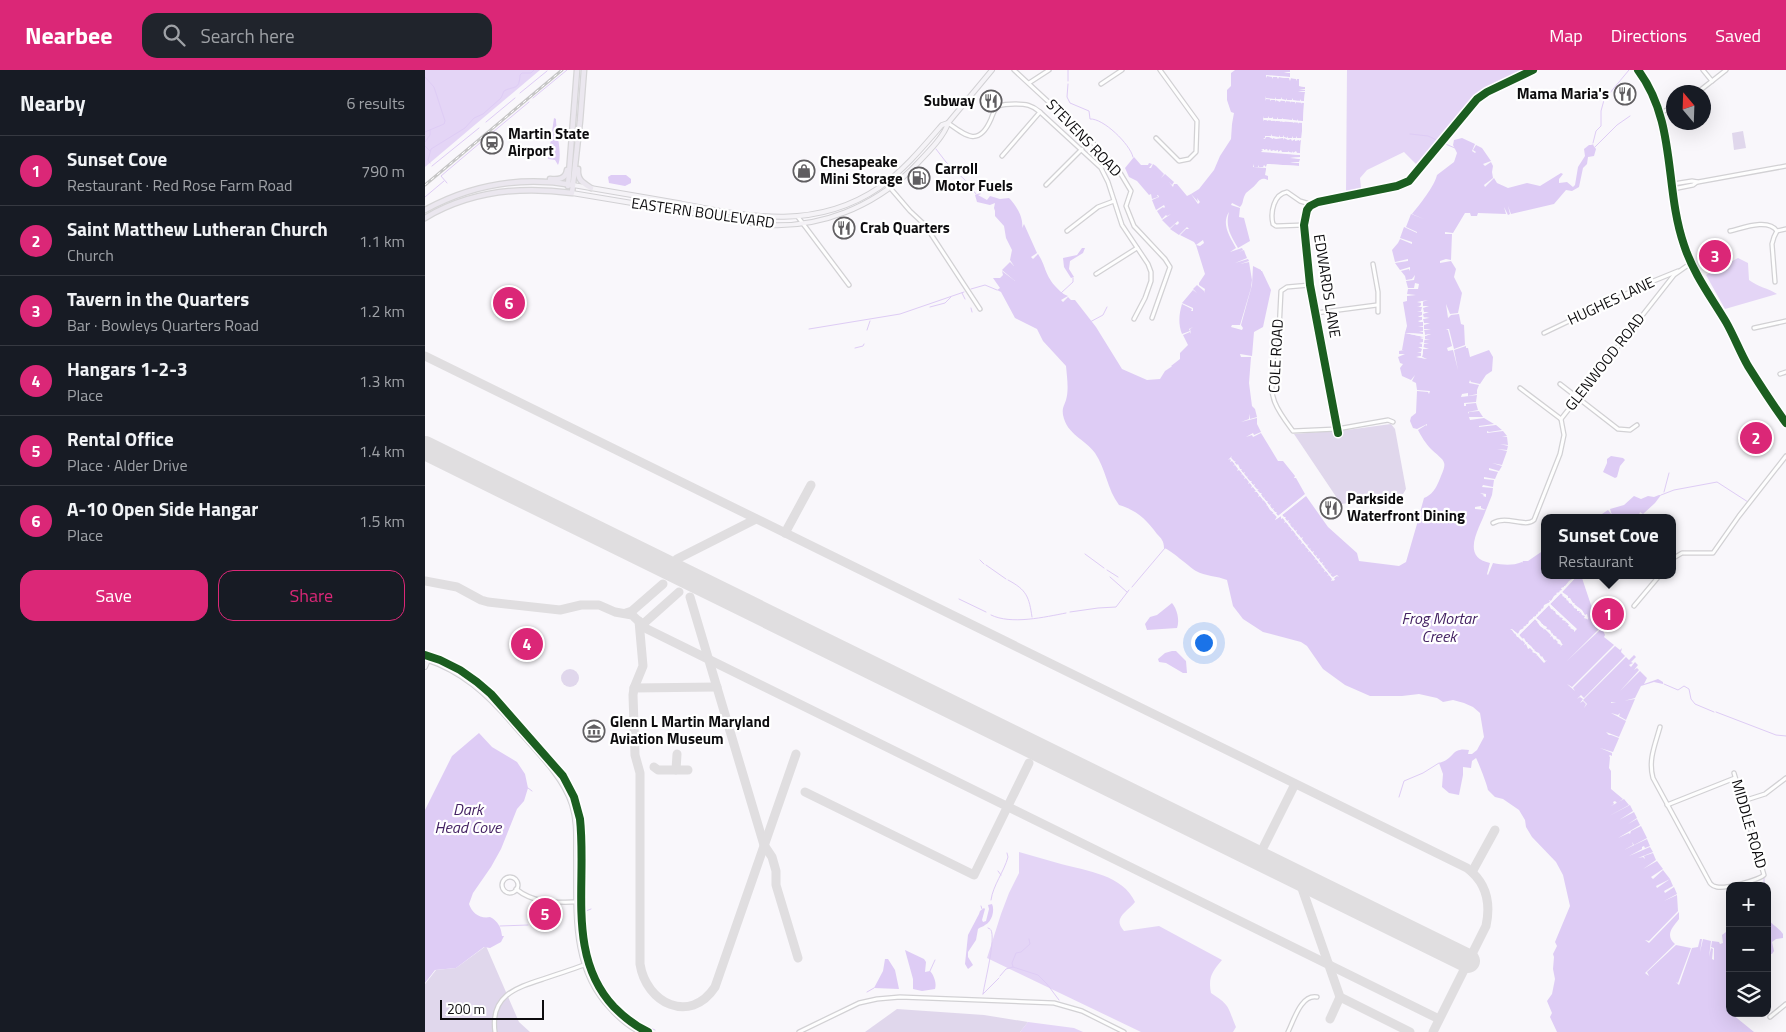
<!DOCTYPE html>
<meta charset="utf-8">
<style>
body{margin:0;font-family:"Titillium Web",sans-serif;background:#20242c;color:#f1f3f6}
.controls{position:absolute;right:15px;bottom:15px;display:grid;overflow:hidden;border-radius:10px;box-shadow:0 5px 20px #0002}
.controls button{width:45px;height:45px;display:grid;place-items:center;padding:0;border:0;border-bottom:1px solid #363941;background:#171b24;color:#f1f3f6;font:25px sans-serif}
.compass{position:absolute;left:1241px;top:15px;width:45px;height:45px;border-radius:50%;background:#171b24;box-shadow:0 5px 20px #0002;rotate:341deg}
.scale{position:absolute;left:15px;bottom:12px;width:104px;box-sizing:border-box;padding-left:5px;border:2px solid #0d0c0e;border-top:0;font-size:14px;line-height:18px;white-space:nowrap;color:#0d0c0e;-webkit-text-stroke:4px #fff;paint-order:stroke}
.you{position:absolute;left:778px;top:572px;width:18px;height:18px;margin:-12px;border:4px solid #fff;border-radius:50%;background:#1a73e8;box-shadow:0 0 0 8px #1a73e833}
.badge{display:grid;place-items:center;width:32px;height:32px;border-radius:50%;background:#db2777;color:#fff;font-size:16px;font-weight:700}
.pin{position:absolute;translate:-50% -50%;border:2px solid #fff;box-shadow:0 1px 5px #0006}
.popup{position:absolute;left:1116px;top:444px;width:135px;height:65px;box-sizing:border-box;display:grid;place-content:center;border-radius:10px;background:#171b24;filter:drop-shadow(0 1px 4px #0005);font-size:16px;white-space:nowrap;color:#9ea1a6}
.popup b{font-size:19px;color:#f1f3f6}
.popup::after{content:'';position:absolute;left:50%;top:100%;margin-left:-10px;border:10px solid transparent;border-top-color:#171b24}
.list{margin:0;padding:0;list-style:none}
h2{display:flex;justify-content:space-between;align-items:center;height:65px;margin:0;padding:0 20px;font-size:21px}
h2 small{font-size:16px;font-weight:400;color:#9ea1a6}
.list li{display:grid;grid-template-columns:32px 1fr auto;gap:15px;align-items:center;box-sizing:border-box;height:70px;padding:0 20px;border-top:1px solid #363941}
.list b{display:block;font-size:19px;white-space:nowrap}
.list p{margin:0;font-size:16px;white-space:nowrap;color:#9ea1a6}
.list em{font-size:16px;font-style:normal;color:#9ea1a6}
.actions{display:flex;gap:10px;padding:15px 20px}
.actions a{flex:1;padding:11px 0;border:1px solid #db2777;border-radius:15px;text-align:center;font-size:18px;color:#db2777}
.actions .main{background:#db2777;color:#fff}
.icon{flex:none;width:28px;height:28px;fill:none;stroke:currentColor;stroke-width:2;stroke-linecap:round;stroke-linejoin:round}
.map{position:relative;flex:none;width:1361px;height:962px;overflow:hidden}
header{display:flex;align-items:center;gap:30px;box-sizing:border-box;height:70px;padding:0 25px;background:#db2777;color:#fff}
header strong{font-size:24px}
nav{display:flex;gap:28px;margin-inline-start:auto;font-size:18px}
.search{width:350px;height:45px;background:#20242c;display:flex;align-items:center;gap:12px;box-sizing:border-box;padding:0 18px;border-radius:15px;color:#9ea1a6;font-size:19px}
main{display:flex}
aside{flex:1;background:#171b24}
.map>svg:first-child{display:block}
</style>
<header>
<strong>Nearbee</strong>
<div class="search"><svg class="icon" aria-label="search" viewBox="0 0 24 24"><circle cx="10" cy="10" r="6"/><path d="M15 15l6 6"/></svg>Search here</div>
<nav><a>Map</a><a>Directions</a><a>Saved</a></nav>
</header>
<main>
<aside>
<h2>Nearby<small>6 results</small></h2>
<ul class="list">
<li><span class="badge">1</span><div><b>Sunset Cove</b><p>Restaurant · Red Rose Farm Road</p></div><em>790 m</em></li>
<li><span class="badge">2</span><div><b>Saint Matthew Lutheran Church</b><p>Church</p></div><em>1.1 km</em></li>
<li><span class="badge">3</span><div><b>Tavern in the Quarters</b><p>Bar · Bowleys Quarters Road</p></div><em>1.2 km</em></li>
<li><span class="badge">4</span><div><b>Hangars 1-2-3</b><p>Place</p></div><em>1.3 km</em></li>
<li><span class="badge">5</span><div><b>Rental Office</b><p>Place · Alder Drive</p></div><em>1.4 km</em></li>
<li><span class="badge">6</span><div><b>A-10 Open Side Hangar</b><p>Place</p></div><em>1.5 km</em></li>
</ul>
<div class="actions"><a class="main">Save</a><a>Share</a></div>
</aside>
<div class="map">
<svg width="1361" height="962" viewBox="0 0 1361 962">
<rect width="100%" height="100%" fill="#f9f7fb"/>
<g fill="#e0d7ec">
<polygon points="1318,61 1321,78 1309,80 1307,63"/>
<polygon points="966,354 970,359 981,419 978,424 971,427 916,434 869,364 922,360"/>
<circle cx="145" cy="608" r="9"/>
<polygon points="61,876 94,952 105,962 0,962 0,914 11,900 31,898"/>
<polygon points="472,939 559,945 603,952 595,962 440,962"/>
</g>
<g fill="#e4d5f6">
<polygon points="0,0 115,0 0,97"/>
<polygon points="922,0 1102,0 1057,21 1044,32 993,96 979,82 942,100 935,108 936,118 921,123"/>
<path d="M1313,188L1323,193L1324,210C1333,217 1343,218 1352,224L1300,239L1281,205Z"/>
<path d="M594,782C608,786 622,790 636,794C662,801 698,805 710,832C702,842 687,848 699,861L734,856L797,890C787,902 783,907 786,923C806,936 802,936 811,957L808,962H716L562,888L576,844L584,823L594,803Z"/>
<polygon points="603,952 649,958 658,962 595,962"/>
</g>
<g fill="#deccf5">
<path d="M810,0H865V2H859L865,3V7L841,6L875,9L874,16L880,17V21L873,22H880L879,31L840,29L879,33L878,51L838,48L839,50L878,53L876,69L840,66L876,70L875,83L838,81L875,85V88L865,87L875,89V92H865L874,93V96L842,94L840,105L843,106V110C834,106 834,113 827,118C825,120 823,121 821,123C817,129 819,133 815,137L807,133L806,135L815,138L814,147L819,148L825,171L813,178C806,166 800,157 804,142C796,154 805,167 811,178L805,182L817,178L818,180L814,182L819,180L820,183L808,188L820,183L822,188L810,193L823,189L824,191L815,194L824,192L827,210L826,218L815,255H807L806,257L817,260L818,258L816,255L827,215L828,196L836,200V201H837L846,220L838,257L829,262L827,286L815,284L816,287H826L824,313L827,336L814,340L827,336L830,339L832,347L825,349L824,344V349L816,352L832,348V354L836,362L829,365L828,363L821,367L827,365L828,367L836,363L853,391H858L870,406L869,408H871L880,424L853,446L806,388H805L852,447L850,450L856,446L909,511V508L912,505L908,508L857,445L881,426L903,457L932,483L934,491L974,496L981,492L994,447L1006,451V450L994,446L999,428C1007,425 1011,418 1014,411C1023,390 1021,393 1006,379C1001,374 996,366 993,360L1001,355L1002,356V354L992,359L988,358L985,351L986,347L991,343L992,321L1003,322L1004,324L1005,321L992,320L991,313L987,311L990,305L986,310L977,306L975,298L978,294L975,293L973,287L980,284H974V281L979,280H977L980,263L999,267L996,286L992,287L1002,289L997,287L1000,266L1006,264L1000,265L999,260L1005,259H999L998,249L1004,248L998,247V231H996V235L994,237H997V245L993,247H997V250L993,252H998V264L980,263L982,256L978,232L982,231V226L991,225L982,224L983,219H993L994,214L990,213L989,218H983L981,211L989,210L990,205L987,209L981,210L980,206L976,201L984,199L985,201V197L975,200L970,193L983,191V189L970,192L967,180L973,173L975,169L987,174V172L975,168L979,157L992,163V162L981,157L986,144L999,149L987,144C995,134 1009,117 1012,105L1029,92L1032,83L1028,75L1029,70L1037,68L1050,74L1047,81L1050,83L1051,82L1048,80L1051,75L1057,78L1066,91L1058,94L1060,96L1066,92L1068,96L1067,102L1068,108L1059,115L1060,117L1069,108L1072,113L1083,118L1102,113L1115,116L1136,103L1138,104L1134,109V113L1142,112L1148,117L1150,115L1153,97L1160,86L1159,79L1164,75H1168L1171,79L1169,86L1163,87L1162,94L1158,98L1154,117L1147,121L1141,120L1129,134L1086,144L1083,136L1085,144L1083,145L1079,137L1081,144L1053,143L1052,146H1046L1045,143H1040L1028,163L1020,162V164H1027L1026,190L1021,189L1015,191V193L1026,191L1031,199L1029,207L1037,223L1033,243L1025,244L1021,234L1023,248L1026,245L1034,244L1036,254L1039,255L1040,275L1029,279L1024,259H1021L1023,260L1027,276L1022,278L1023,281L1028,280L1033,300L1029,280L1041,276V278H1043L1045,287L1064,280L1068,287L1067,301L1061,305L1055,314L1046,312L1045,310L1044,313L1054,315L1052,320V324L1043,326V323L1037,324L1036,327L1052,325L1051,332L1039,333V336H1041V334L1051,333L1053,340L1043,342V344L1044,342L1054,341L1058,347H1044L1045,350L1059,348L1069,354L1054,356V357L1071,355L1077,360L1064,362L1062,361V363L1078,361L1082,366L1077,367H1082L1083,375L1075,374L1083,376L1082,380L1072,379L1082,381L1077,395L1067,393L1077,396L1074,401L1064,398V400L1073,402L1070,409L1059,407V409L1069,410L1068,417L1058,415L1057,417L1068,418L1067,425L1055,423L1059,425L1058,426L1061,427V424L1067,425L1061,440L1056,438V436L1050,437V439L1061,440C1056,456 1034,487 1065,493L1062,504L1063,505L1068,493C1078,495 1087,496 1097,492V493L1098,491H1103L1119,480V505H1145L1148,509L1093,564L1086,559L1120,592V591L1094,565L1110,549L1137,575L1111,548L1124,535L1150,560L1151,559L1125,534L1136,523L1163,549L1137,522L1153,505H1156L1168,541L1167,542H1168L1176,557L1142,591L1177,558L1180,565L1179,567L1189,575L1147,617L1142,614L1150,621L1148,618L1190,576L1195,580L1197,578L1196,582L1200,586L1159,628L1156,625L1152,629L1155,627L1158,629L1155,633L1158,631L1161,634L1159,638L1162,634L1158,630L1201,587L1204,590L1209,585L1211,587L1206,592L1208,593L1204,595L1206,597L1210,592L1213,595L1209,600L1212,598L1214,600L1195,621L1215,601L1222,608L1219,614L1233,609L1238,612V614L1229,612L1216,616L1210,628L1191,633L1186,632V633L1210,629L1201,650L1194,646L1195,643L1193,645L1186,643L1201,651L1194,667L1181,662L1184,665H1186L1194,668L1188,682L1175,678L1187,683V686L1185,685L1184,686L1185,687L1184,698L1186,701V719L1198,729L1192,733L1190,731L1188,732L1189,734L1186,736L1199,729L1204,735L1184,746L1205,735L1208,741L1194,750L1209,742L1212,748L1203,754L1212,749L1215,755L1193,768L1204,763L1205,764L1206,761L1216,756L1222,768L1209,775L1207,772L1208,775L1199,780L1222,769L1225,776L1220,778L1219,776L1217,777V779L1204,786L1225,777L1228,782L1213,788L1218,787L1220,789L1219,786L1228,783L1231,790L1218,799L1232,791L1238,799L1226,807L1228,809L1238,800L1245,809L1231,816L1232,818L1245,809L1248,816L1239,821L1240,823L1249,817L1252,824L1239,831L1252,825L1253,841L1224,871L1220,870L1224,873L1254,842V849C1247,858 1240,865 1250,874L1220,903L1224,906L1222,902L1251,875L1266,878L1253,913L1251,912L1254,915L1267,878L1273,877L1275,869H1277L1275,882L1278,869L1286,871L1284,887L1286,878L1288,879L1287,889L1289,890V878L1286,877L1287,871L1294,872L1295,874L1298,873L1297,865L1301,862L1304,880L1302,862L1305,861V933L1302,940L1329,962H1132L1125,947L1127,943L1122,931L1127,924L1130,909L1128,899L1129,887L1128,884L1132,876L1130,872L1145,836L1138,805L1131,792L1107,767L1101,757L1100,750L1094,740L1078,729L1070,727L1063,720C1063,717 1053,691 1051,688L1047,691L1046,698L1038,697V705L1034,725L1024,723L1017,717L1018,704L1014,693C1027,690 1027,681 1035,680C1038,679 1041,680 1044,680L1043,684H1047L1052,680L1059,667L1055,643L1048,637L1039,633L1028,630L1018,632L1012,628L994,624L977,626H945L920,615L898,599L882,576L876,572L838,562L818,549L808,536L802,510C792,506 780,506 771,501C763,496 746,480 739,478C739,471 736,468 732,464C721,449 711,440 694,435C682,419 681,399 670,383C660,369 642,365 638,345C637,338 639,336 641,330C644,320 642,307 641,296L618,271L612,259L590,248L576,222L572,220L575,218L568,208H575L578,205L577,201L590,211L577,200L585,192L589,196L585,190L587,180L581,168L579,156L570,146V141L569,138L570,133L565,135L552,132L550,125L555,123L556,124L553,125L562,130L565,126L575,129L584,128C591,135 599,148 597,158L599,154L612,183L606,187L608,189L613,184C621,196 619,203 630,216C635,221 636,223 643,226L636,230L638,232L643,227L646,230H650L671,257L697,299L722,310L735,309L740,301L746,297H747L746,296L755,289V283L763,275L758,265L765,262L766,264L765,259L768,257L764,259L765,261L757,264C753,254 754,244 757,234L767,239L766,241H768V238L757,233L768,220L772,223L768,219L772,215L779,221V223L780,219L774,215V213L780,204L771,175L775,176L777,180L775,176L779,173L778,170L771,175L769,172L755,165L761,159H764L762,157L754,165L745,159L750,154L752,155L754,153L753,151L745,158L737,150L746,144L742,146L741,145L737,149L732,141L738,137L739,138L740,137L739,135L731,140L727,130L734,127L733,125H732L733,127L727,129L726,124L724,125L712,111L704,107L700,98L709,87L716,95H723L724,93L727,94L724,98H726L728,94L731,96L739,104L736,108L740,104L749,112L747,115L744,112L748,117L749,114H752L762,126L766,124L773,134L775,132L772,128L773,132L766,124L774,119L789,100L795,86L806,69L807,54L812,55L807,54L809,43L806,42L802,30V20L806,16V3Z"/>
<path d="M129,48L131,49C131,61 138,86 133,95L130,90L123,89Z"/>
<polygon points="186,105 201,105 206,109 206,113 200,116 184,113 183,107"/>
<polygon points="657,178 660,178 658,183 645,191 644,199 649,207 646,208 639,197 638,188 652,185"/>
<polygon points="1186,386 1198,388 1200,390 1195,396 1192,407 1190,408 1178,402 1182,393 1182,389"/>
<polygon points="1234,425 1236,425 1230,433 1218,444 1215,442 1214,445 1217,445 1214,448 1176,448 1174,446 1183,440 1187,445 1185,439 1199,435 1209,426 1216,429 1223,426 1229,427"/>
<path d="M747,533C752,539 755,550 752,558L722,560L720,554L725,547L732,545Z"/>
<polygon points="747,581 751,581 761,591 762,603 758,603 741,593 734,592 733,589 740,583"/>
<path d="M54,663L67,677L92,692L100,704L103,718L99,731L92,739L76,779L66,797L48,823L44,834C47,843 55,849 65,847C73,851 76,857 77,866H79L76,872L65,878L59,877L31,898L10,900L0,913V740L27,686Z"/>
<path d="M567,834C570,840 567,852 560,855C558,857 555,857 553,859L551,870L543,882V887L548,895L543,899L540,894L543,865L554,844L555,841L559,838L560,839L557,850L558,852L561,851L564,839L563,835Z"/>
<path d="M1342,848C1346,854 1354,858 1358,864V868L1351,869L1347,872L1349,881L1347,884H1342Z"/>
<path d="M480,880L499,889L501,892L500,902L505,901C509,905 512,914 510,919L497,921L488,919V909Z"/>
<polygon points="460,889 463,889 470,900 474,919 449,918 458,901"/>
</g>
<g fill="#f9f7fb">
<polygon points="865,0 866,7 876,8 876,14 882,15 876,98 843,95 842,105 841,98 828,97 829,94 829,97 833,97 834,95 834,97 838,97 839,95 841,97 842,94 875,96 874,93 865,92 874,92 875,89 865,88 875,87 875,85 836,82 838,80 836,79 839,79 839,80 842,79 843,81 845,79 846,81 849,80 850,81 853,80 853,82 856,80 857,82 860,82 860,80 860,82 863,82 864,81 864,82 867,83 868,81 868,83 871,81 872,83 875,83 876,70 874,71 874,70 870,71 870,69 867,71 866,69 863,70 859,68 858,70 858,68 851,69 848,68 848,69 844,67 844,69 844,67 841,67 840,69 838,69 840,68 840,66 846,66 846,64 847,66 854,67 855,65 855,67 858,67 859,65 859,67 862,68 863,66 863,68 867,68 868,66 868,68 871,68 872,66 872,68 877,68 877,52 874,52 873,54 873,52 869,52 868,53 868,51 860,51 859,52 856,51 855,52 855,50 851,50 851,52 850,50 846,51 846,50 843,49 843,51 840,49 838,51 839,46 839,48 843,48 843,46 844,48 847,48 848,47 848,49 852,49 853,47 853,49 857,49 858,48 858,49 867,50 868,48 868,50 872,51 873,49 873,51 878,51 879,33 877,32 877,34 876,32 871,32 870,34 870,32 866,31 865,33 865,31 861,31 860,33 860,31 856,30 855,32 851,30 850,32 850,30 846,30 845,31 845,29 841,29 840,31 841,26 841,28 850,29 851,27 851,29 856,29 857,27 857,29 861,30 862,28 862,30 867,30 867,28 868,30 872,31 872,29 872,31 875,31 876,29 876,31 879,31 880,22 873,22 880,21 880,20 874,19 880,19 880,17 874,16 874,9 872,9 871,11 871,9 866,8 865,11 864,8 859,8 859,10 859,8 854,7 853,9 852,7 848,7 847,9 847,7 842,6 841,8 841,5 865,7 865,3 859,3 865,2"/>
<polygon points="1003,230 997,232 998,236 1004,236 998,238 999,242 1004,242 998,244 999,248 1005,247 998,249 999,253 1005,253 999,255 999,259 1006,259 999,260 1000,265 1006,264 1000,266 1000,269 1005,269 999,270 999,273 1004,274 999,274 998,277 1004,279 998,279 998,283 1003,284 998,283 997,287 1002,289 991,287 996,286 996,283 992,282 996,282 997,279 993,277 997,277 997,274 994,273 998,272 998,269 995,268 999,267 980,263 998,264 998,262 994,261 998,261 998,257 993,257 998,256 998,252 993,251 997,250 997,247 993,246 997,246 997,242 992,241 996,241 997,237 992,236 996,236 996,233 992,232"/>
<polygon points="807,386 806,388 809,391 811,391 809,392 812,395 813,394 815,399 817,399 816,400 818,403 820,402 819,404 822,407 823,406 822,408 825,411 827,411 826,412 828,415 830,414 829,416 832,419 834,419 832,420 835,423 837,423 836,424 838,428 840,427 839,428 841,431 843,431 842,432 844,435 846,434 845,436 847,439 849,438 848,440 850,442 852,442 851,443 853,446 882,423 883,424 857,445 859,447 861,447 860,448 862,451 864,450 863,452 865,454 866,453 865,455 867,458 869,457 868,458 870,461 872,460 871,462 873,465 875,464 874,465 876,468 878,467 877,469 879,472 881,471 879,472 882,475 884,474 882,476 884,479 886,478 885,479 887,482 889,481 888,483 890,486 892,485 891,487 893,489 895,488 894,490 896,493 898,492 897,494 899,496 900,495 899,497 902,500 903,499 902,501 905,504 907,503 905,505 908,507 912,505 914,507 912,506 909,508 910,510 906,511 907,509 904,505 902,506 904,504 901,501 899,502 900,500 897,497 896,498 897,496 894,493 892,494 894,492 891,489 889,490 891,488 888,485 887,486 888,485 885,481 883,482 884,480 881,477 880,478 881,476 878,473 876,474 877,472 875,469 873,470 874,468 871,465 870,466 871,464 868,460 866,461 867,459 864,456 863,457 864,455 861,452 859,453 860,451 858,448 856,449 856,446 850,450 852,447 849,444 847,444 849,443 845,440 842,435 841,436 842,434 839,430 837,431 838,430 835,426 833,427 834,425 832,422 829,422 831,421 828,417 826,418 827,416 825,413 823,414 824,412 821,408 819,409 820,407 817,404 816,405 817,403 814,400 812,401 813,399 810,395 808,396 810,394 807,391 805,392 806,390 805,389 803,390"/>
<polygon points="1145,505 1149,507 1153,505 1137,522 1143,526 1143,528 1145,528 1148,533 1150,533 1149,534 1157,540 1160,545 1162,544 1163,548 1164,547 1162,550 1162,549 1159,548 1160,546 1157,545 1156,542 1154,543 1155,541 1152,541 1152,539 1149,538 1148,535 1147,536 1147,534 1144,533 1143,530 1142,531 1141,528 1139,528 1140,527 1137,526 1138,525 1136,523 1125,534 1152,559 1149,562 1149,560 1145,558 1146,557 1143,556 1144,554 1141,552 1140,553 1141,551 1137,550 1138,548 1134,547 1135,546 1131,544 1130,541 1128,541 1129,540 1126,539 1124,535 1111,548 1115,551 1117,554 1118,554 1118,555 1122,557 1121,559 1125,560 1127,564 1128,563 1128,565 1132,567 1131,568 1135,570 1137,574 1138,574 1135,577 1136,575 1132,573 1133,572 1130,569 1129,570 1127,566 1125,567 1126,565 1120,559 1118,560 1119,559 1115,556 1113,553 1112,553 1113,552 1110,549 1094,565 1097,569 1099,568 1101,572 1103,572 1102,573 1106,576 1109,580 1110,579 1109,581 1114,583 1116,587 1117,586 1120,591 1122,590 1119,593 1112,585 1111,586 1112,584 1107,582 1108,581 1105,578 1103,579 1101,574 1099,575 1100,573 1097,570 1096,571 1096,570 1093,567 1092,567 1090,563 1089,564 1089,563 1087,560 1085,560 1087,559 1093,564 1095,560 1099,558 1098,557 1102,555 1101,554 1103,554 1104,551 1108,548 1108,547 1111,546 1111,544 1112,545 1114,541 1115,542 1117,538 1118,539 1119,535 1125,532 1124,530 1126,531 1129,526 1132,524 1131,523 1135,522 1134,521 1137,520 1136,518 1139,517 1139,516 1140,516 1144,511 1147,509"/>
</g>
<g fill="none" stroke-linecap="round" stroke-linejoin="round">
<g stroke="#deccf5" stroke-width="1">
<polyline points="0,7 9,17 20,51 19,54 0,62"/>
<polyline points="643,11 643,0"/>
<path d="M643,14L642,27L645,33L664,41L665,49C678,48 705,74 708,87"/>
<polyline points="95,23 122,1"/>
<polyline points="108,28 142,0"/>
<polyline points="61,52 90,28"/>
<polyline points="68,62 104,32"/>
<polyline points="985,64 1003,66 1014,71"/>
<polyline points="0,72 5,65 5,60"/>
<polyline points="1018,73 1030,78"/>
<polyline points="1168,73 1171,61 1176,56 1176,41 1179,30 1204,0"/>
<polyline points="1167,75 1168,75"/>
<polyline points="0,76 5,81"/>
<polyline points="1170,77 1192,55 1205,46"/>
<polyline points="511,79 521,92 541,111 551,124"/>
<path d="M5,93L3,90L6,79L40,58L49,48L58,44L76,28L79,21C90,15 94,21 95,5L97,3H106L109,0"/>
<polyline points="7,96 54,58"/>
<polyline points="22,113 16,106 62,67"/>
<polyline points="0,127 19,111"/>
<polyline points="546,219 560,215 572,220"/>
<polyline points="537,223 540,229"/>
<polyline points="636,223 648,212 648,208"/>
<polyline points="505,237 520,233 526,227"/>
<polyline points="546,238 547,242"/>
<polyline points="665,252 678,245 682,237"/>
<polyline points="384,259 475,244 539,222"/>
<polyline points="442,260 445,251"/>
<polyline points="430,278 438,276 439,274"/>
<polyline points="1239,422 1244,403"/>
<polyline points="1236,425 1249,420 1292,412 1323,432"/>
<polyline points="660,484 679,498"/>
<polyline points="555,490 559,494"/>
<polyline points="561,495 581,509"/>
<polyline points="682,500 693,507"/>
<polyline points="685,507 702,522"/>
<path d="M583,510C602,520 604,527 607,547"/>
<polyline points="707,517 740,478"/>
<polyline points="534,529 561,542"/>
<polyline points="645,542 673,538 691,537 704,520"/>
<path d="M566,545C586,555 620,547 641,543"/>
<polyline points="1239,614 1253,620 1259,616 1264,619 1266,629 1270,634 1289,642"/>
<polyline points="1291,642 1351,665 1361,666"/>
<polyline points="103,718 107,721"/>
<polyline points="974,727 979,711 998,703 1014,693"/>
<polyline points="573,801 576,805"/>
<polyline points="1339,808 1339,816"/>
<path d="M566,830C568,815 579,802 583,787L582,783"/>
<polyline points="556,836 557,839"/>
<polyline points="161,843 161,841 166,839"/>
<polyline points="75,856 103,855"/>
<polyline points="563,858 565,859"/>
<path d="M164,878C174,915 192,945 230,960"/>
<polyline points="588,897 587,893 591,883 596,882 605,874 604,869"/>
<polyline points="505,901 510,890"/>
<polyline points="575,906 581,899 588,897 613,905 622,914 634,930"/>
<polyline points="442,922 449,918"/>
<path d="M558,924C560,910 571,869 566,860"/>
<polyline points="558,924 574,908"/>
</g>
<g stroke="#e0dee0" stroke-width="9">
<path d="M0,286L1042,798C1062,813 1066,833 1061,856L1008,962"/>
<polyline points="360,463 386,415"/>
<polyline points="252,489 331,449"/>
<polyline points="0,511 32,517 56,530 63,532 135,540 156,535 174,535 190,542 207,545 222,559 1014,949"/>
<polyline points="265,527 339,775 347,787 351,801 351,815 373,888"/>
<polyline points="201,543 207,541 238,514"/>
<path d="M214,551L218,596L209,618L208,625L210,685L215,703V894C221,933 265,955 290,917L371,684"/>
<polyline points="217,555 254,522"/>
<polyline points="209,618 292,617"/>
<polyline points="229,697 233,700 263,700"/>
<polyline points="251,700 252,684"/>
<polyline points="380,722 549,805 604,693"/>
<polyline points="839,776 870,714"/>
<polyline points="1047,802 1070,760"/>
<polyline points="873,807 915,927 985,962"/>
<polyline points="905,949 915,927"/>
</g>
<polyline stroke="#e0dee0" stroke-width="24" points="0,378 1043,891"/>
<g stroke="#d2d1d4" stroke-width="5.5">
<g id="street">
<polyline points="589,0 668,73 694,101 706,121 701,136 709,156 740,189 745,197 727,248"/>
<polyline points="1278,0 1287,11"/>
<polyline points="604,13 624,0"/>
<polyline points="676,14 697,0"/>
<polyline points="1273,22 1301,0"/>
<polyline points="1235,43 1248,37"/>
<path d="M523,53C541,66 554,77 566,49C568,44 569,39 574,36C579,34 585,34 590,34C601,34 607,35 615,42L676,98L683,112L697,155L723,194L726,202V211L720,228L709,249"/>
<polyline points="731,68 754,91 764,89 771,82 772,51 735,0"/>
<polyline points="577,86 615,42"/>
<polyline points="461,113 485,141 500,155 555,239"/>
<polyline points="1248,114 1267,111 1273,112 1361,96"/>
<polyline points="621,115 657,79"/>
<polyline points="1248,119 1268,115 1272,112"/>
<polyline points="373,147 424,215"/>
<path d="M879,155L851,156L848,154C845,142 849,124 862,122L875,131L888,135"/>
<polyline points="642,161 673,137 689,131"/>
<path d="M1305,161C1318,158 1343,148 1352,161"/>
<polyline points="948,194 953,222 953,242"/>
<polyline points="671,204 712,178"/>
<polyline points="1350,212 1347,174 1349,167 1352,161 1361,159"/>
<path d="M885,215L862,217L856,221L852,302C838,323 856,345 868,361L912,359L963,350L968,352"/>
<polyline points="891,243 952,235"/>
<polyline points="1329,258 1361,251"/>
<polyline points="1119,263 1226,212 1253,201"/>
<polyline points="1355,304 1361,302"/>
<polyline points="1135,314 1193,359 1205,360 1212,355"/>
<polyline points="1095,318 1136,349"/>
<polyline points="913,363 885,215 879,155 882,140 885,136 893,132 972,116 984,111 1052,29 1062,22 1108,0"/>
<path d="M1068,453C1082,445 1100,458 1109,450L1135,384L1139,365L1136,349L1249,205L1266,193"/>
<polyline points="1247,489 1257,483 1288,483 1314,446 1361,386"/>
<polyline points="1209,536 1235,505"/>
<path d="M1235,657C1230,675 1223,690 1228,708L1285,813C1288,816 1287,816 1292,817C1300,819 1334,810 1339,805L1309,703"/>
<polyline points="1318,731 1340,724 1361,708"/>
<polyline points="1242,735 1310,708"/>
<circle cx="85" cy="815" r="8"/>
<path d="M91,819C111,835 133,832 157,832"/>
<polyline points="1345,947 1361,934"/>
<path d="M70,962C65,926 90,918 118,909C133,904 148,899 162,894"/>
<polyline points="374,962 434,933 452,929 475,927 629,933 657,941 699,962"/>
<path d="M863,962C869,950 876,924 892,927"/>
</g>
</g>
<g stroke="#d2d1d4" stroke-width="6">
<g id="secondary">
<path d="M1213,0C1252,52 1239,117 1259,175C1268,203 1286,227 1301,252C1309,266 1315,282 1323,296C1335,315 1348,335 1361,353"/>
<path d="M148,115C184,121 218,127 253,133C325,147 391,161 455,117C479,100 498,77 517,55L523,53"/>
<path d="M147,123C187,130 227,136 267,143C292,147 317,153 342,155C396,158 447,137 486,100C497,88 519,68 523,53L567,0"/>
<path d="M0,585L15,590L35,600L52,612L66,624L138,706L149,727L155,749C162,813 141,886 189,937C199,947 210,956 223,962"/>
<path d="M0,589C37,601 62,624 87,653C107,677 138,705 147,735C152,751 151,767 151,784C152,838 145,896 185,938C194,948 203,956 215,962"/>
<polyline points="0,597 4,588"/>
</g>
</g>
<g stroke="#d6d5d7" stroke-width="7">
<g id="primary">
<path d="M153,99C152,110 158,113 166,118"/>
<path d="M125,109C133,110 141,109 142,100"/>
<polyline points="143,116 152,0"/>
<path d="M0,140C46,115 96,106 148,115"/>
<path d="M0,148C45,121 96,116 147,123L155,51L159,0"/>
</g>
</g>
<use href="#street" stroke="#fefefe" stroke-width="3"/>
<use href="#secondary" stroke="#f5f3f7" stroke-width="4"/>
<use href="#primary" stroke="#ebe7ef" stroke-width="4.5"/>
<g stroke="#c6c6c6" stroke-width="3">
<polyline id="rail" points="0,115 137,0"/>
</g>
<use href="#rail" stroke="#fff" stroke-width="1" stroke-dasharray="4" stroke-linecap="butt"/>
<g stroke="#fff" stroke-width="11">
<g id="cycleway">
<path d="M1213,0C1252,52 1239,117 1259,175C1268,203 1286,227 1301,252C1309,266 1315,282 1323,296C1335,315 1348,335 1361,353"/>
<polyline points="913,363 885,215 879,155 882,140 885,136 893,132 972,116 984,111 1052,29 1062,22 1108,0"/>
<path d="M0,585L15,590L35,600L52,612L66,624L138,706L149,727L155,749C162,813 141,886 189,937C199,947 210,956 223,962"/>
</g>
</g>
<use href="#cycleway" stroke="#1b5e20" stroke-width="8"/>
</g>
<defs>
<g id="restaurant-ring" transform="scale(1.125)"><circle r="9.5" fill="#fff" stroke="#605e61" stroke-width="1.5"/><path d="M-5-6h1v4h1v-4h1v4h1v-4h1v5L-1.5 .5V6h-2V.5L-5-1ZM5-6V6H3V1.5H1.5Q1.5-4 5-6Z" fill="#605e61"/></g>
<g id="station-ring" transform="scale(1.125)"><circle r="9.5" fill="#fff" stroke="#605e61" stroke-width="1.5"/><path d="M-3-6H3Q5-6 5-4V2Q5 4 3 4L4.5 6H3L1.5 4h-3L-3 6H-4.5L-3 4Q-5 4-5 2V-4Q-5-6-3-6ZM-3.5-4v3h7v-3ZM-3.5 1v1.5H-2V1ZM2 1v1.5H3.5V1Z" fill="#605e61"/></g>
<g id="shop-ring" transform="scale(1.125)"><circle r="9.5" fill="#fff" stroke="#605e61" stroke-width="1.5"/><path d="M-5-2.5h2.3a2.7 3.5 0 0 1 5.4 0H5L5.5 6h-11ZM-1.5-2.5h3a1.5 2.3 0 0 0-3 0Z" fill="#605e61"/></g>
<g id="fuel-ring" transform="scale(1.125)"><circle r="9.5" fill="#fff" stroke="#605e61" stroke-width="1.5"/><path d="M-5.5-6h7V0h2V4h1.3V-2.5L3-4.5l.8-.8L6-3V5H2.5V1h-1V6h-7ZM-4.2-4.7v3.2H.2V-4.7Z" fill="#605e61"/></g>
<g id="museum-ring" transform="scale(1.125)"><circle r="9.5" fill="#fff" stroke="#605e61" stroke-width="1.5"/><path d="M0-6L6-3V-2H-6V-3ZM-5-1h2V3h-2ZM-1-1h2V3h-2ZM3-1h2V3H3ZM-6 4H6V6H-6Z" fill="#605e61"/></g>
</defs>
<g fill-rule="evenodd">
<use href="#restaurant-ring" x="1200" y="24"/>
<use href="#restaurant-ring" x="566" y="31"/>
<use href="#station-ring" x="67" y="73"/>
<use href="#shop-ring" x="379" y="101"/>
<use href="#fuel-ring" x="494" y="108"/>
<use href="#restaurant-ring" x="419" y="158"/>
<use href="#restaurant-ring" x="906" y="438"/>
<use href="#museum-ring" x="169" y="661"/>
</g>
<g text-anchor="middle" stroke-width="4.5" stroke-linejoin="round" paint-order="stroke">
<g font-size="15" font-weight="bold" fill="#0d0c0e" stroke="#fff" text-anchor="start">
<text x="1184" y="29" text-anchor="end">Mama Maria's</text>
<text x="550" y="36" text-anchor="end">Subway</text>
<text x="83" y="69">Martin State<tspan x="83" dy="17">Airport</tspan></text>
<text x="395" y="97">Chesapeake<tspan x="395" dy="17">Mini Storage</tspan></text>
<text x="510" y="104">Carroll<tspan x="510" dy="17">Motor Fuels</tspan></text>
<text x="435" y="163">Crab Quarters</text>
<text x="922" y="434">Parkside<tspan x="922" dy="17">Waterfront Dining</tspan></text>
<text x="185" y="657">Glenn L Martin Maryland<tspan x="185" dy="17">Aviation Museum</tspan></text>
</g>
<g font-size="15" fill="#0d0c0e" stroke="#fff">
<text transform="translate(659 68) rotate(46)" y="5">STEVENS ROAD</text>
<text transform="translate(278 143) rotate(8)" y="5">EASTERN BOULEVARD</text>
<text transform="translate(902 216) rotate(81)" y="5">EDWARDS LANE</text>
<text transform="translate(1186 231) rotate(-25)" y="5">HUGHES LANE</text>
<text transform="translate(851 286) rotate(-87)" y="5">COLE ROAD</text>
<text transform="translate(1180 292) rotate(-52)" y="5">GLENWOOD ROAD</text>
<text transform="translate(1324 754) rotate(74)" y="5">MIDDLE ROAD</text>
</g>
<g font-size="16" font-style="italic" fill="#442263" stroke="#fff">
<text x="1014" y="554">Frog Mortar<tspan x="1014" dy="18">Creek</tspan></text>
<text x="43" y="745">Dark<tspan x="43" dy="18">Head Cove</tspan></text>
</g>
</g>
</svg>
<div class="controls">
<button>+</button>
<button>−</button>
<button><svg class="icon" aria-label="layers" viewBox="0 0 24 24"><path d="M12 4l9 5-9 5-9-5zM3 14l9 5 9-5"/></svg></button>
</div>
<svg class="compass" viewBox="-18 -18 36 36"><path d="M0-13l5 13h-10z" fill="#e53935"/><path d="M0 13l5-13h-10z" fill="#9ea1a6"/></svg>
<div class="scale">200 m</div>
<div class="you"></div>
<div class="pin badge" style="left:1183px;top:544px">1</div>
<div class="popup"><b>Sunset Cove</b>Restaurant</div>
<div class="pin badge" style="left:1331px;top:368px">2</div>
<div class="pin badge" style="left:1290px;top:186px">3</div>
<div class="pin badge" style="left:102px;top:574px">4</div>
<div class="pin badge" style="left:120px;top:844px">5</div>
<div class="pin badge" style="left:84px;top:233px">6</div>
</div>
</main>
